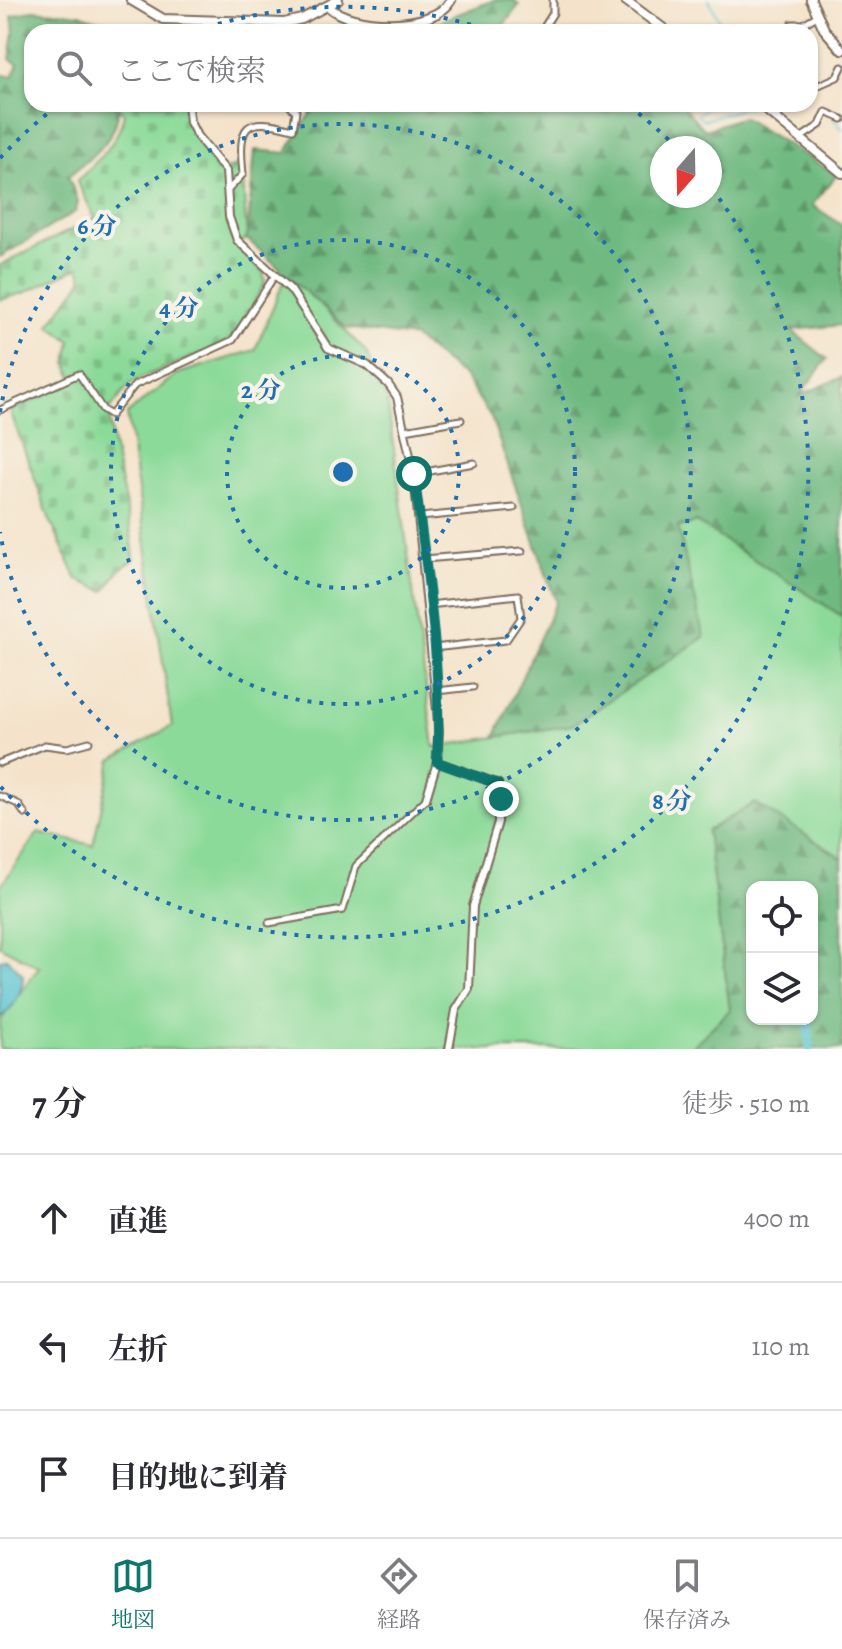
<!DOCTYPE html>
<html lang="ja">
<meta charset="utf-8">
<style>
body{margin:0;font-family:Alegreya,"Noto Serif JP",serif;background:#f7f7f7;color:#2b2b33}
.controls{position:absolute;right:24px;bottom:24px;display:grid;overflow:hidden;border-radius:16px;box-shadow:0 2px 6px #0004}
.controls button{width:72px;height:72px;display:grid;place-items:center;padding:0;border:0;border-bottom:2px solid #e1e1e2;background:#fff;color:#2b2b33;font:40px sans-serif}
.compass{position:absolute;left:650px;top:136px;width:72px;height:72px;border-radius:50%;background:#fff;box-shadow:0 2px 6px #0004;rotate:200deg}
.stop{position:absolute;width:24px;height:24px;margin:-18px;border:6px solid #0f766e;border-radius:50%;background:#fff}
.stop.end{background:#0f766e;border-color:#fff;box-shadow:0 2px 8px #0008}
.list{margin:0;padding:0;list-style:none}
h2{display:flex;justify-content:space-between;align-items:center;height:104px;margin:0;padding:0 32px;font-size:34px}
h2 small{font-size:26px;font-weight:400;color:#7c7c81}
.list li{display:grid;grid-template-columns:52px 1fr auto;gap:24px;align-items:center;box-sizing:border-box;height:128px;padding:0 32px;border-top:2px solid #e1e1e2}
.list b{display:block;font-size:30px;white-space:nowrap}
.list em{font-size:26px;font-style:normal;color:#7c7c81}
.icon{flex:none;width:44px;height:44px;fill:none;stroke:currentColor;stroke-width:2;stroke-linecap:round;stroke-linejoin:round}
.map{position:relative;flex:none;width:842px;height:1049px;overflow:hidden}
.search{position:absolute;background:#fff;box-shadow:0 2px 6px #0004;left:24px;right:24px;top:24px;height:88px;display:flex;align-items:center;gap:20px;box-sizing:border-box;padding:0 28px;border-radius:24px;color:#7c7c81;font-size:30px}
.sheet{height:488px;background:#fff}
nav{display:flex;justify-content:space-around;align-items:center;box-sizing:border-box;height:112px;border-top:2px solid #e1e1e2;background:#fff;font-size:22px;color:#7c7c81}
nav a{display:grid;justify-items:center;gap:4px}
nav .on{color:#0f766e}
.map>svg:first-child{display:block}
</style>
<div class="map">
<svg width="842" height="1049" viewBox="0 0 842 1049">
<defs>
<pattern id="forest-firs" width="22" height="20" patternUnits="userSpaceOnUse" patternTransform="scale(2)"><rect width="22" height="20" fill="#70ba81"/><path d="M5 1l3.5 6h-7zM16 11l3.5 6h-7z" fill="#5d9769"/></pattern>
<pattern id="cemetery-stones" width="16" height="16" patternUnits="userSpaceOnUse" patternTransform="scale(2)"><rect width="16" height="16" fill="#8bda99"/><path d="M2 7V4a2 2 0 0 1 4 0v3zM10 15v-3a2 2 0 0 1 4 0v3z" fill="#79bb83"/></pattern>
</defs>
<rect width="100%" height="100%" fill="#f7f3e8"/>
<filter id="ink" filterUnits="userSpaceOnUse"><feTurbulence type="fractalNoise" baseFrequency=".0125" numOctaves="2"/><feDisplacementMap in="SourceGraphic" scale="16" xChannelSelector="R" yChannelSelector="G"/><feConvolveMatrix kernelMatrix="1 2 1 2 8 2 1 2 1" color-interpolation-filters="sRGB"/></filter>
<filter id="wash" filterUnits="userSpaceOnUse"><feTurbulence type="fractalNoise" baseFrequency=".006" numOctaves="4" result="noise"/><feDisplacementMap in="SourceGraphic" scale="32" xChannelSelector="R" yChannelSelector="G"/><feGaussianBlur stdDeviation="1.8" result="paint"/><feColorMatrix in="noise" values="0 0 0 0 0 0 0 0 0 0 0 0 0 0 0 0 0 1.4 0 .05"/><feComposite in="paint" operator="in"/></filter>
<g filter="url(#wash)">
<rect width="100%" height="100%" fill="#f4e3ca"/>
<polygon fill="#8bda99" stroke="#63825c" stroke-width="2" points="288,271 365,351 387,398 434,747 572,725 704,637 677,528 696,522 842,616 842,858 755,803 707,831 730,1010 690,1049 0,1049 0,1021 39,967 0,946 0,887 38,833 93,845 112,760 172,726 127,414 177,374 255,350"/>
<g fill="url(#forest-firs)" stroke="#567250" stroke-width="2" fill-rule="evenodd">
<polygon points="494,0 514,0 519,5 498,32 412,32"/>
<path d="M33,10L80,14L130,32H32V104H118C121,136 91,158 68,176L78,201L76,211L0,257V75L13,76L18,64L10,59L14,32L12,16Z"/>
<path d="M310,104H681L705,130L742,117L837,175L812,205L842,225V325L791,330L827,359L799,396L842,377V616L696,522L678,527L704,637L572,725L495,737L556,602L491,417L464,377L413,337L346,328L247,239L255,150L286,153L313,110ZM662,148H710V196H662Z"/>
<path d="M755,803L842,858V1049H690L730,1010L707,831ZM752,887H812V1019H752Z"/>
</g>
<path fill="url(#cemetery-stones)" stroke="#63825c" stroke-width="2" d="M113,104H185L184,113L217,171L242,165L247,239L236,245L263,272L265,283L237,332L223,345L143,377L129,385L109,411C112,462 131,509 134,560L120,569L105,591L77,580L50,520L10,411L74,381L67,363L71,341L49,325L83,279L79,267L24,293L0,300V265L95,218L77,181C98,160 119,143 124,113Z"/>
<path fill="#59c4d3" stroke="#4a7778" stroke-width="2" d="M7,958L23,975C23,991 14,1009 0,1017V960Z"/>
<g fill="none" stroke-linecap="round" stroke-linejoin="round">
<g stroke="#59c4d3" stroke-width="2">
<polyline points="709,0 722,25 718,32"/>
<polyline points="711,104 697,115 703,120 751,106"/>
<polyline points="834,119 842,129"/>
</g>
<g stroke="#59c4d3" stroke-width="9">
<polyline points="812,959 812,970"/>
<polyline points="808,1019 810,1049"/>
</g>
</g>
</g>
<g filter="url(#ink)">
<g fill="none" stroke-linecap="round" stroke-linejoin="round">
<g stroke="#7c6b5a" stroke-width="9">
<g id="minor">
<polyline points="792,24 803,24 817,16"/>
<polyline points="541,32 553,13 553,0"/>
<polyline points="810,89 837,77 842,67"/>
<polyline points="775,116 787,104"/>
<polyline points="802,137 820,125 826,112 842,119"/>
<path d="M228,190L243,174C238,124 244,116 293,129L296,111L288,104"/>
<polyline points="0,410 79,374 103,410 111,415 135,385 233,340 275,275"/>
<polyline points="405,430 461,420"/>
<polyline points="414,474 474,463"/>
<polyline points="420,517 514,508"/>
<polyline points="424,559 522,551"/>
<polyline points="429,605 518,595 521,618 506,640 433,648"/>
<polyline points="436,691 473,687"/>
<polyline points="0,763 45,745 67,748 89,742"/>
<polyline points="0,796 18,804 25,814"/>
<polyline points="269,923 343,910 356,866 426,799"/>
</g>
</g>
<g stroke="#7c6b5a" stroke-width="10">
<g id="tertiary">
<polyline points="188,104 190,122 197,136 226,171 229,217 237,240 291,290 328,348 367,365 388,384 397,397 414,474 439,731 437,762 426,799"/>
<polyline points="437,762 498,784 498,822 473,906 469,989 456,1010 449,1049"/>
</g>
</g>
<g stroke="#7c6b5a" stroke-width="12">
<g id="trunk">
<polyline points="131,0 163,19 284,23 302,19 338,0"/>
<polyline points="625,0 668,32"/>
<polyline points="811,0 824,29 842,50"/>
<path d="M328,6C350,29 435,31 451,0"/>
<polyline points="759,104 842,173"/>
</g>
</g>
<use href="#minor" stroke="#fff" stroke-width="5"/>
<use href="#tertiary" stroke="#fff" stroke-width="6"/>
<use href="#trunk" stroke="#fff" stroke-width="8"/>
</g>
</g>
<g fill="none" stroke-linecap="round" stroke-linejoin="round" filter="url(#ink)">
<path stroke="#0f766e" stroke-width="10" d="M414,474C426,567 443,667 437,762L498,784L501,799"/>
</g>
<g fill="none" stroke="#1f6fb2" stroke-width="4" stroke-dasharray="4 8">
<circle cx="343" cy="472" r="116"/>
<circle cx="343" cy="472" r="232"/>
<path d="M0 412A348 348 0 1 1 0 532"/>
<path d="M0 158A465 465 0 0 1 57 106M195 31A465 465 0 0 1 491 31M629 106A465 465 0 0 1 675 146M712 189A465 465 0 0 1 0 786"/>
</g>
<circle cx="343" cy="472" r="12" fill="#1f6fb2" stroke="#f7f3e8" stroke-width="4"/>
<g font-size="24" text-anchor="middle" font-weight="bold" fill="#1f6fb2" stroke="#f7f3e8" stroke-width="8" stroke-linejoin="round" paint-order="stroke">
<text x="97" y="234">6 分</text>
<text x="179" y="316">4 分</text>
<text x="261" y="398">2 分</text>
<text x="672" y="809">8 分</text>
</g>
</svg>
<div class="controls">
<button><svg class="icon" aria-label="locate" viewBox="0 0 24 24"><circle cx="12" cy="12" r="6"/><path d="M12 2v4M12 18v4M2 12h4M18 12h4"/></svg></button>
<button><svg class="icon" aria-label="layers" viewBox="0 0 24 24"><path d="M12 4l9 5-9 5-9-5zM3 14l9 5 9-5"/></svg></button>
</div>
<svg class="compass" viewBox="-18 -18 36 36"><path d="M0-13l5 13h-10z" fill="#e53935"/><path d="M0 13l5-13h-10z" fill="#7c7c81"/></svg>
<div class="stop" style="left:414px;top:474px"></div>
<div class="stop end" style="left:501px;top:799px"></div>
<div class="search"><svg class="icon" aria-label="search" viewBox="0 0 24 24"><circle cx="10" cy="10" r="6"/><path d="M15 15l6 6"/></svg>ここで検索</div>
</div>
<section class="sheet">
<h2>7 分<small>徒歩 · 510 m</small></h2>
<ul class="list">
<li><svg class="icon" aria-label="ahead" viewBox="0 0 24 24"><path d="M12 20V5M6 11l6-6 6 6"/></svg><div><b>直進</b></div><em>400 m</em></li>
<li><svg class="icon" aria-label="left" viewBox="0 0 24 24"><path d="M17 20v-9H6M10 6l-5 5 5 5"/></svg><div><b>左折</b></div><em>110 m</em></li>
<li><svg class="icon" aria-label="arrive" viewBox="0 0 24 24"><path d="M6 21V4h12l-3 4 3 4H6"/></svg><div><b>目的地に到着</b></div></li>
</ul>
</section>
<nav>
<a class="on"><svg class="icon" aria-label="map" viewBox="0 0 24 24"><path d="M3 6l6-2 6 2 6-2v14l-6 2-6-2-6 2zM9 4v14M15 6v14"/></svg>地図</a>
<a><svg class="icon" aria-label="directions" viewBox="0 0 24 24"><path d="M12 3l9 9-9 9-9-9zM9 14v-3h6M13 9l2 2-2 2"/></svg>経路</a>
<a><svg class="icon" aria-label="saved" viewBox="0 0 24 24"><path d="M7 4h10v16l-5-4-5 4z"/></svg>保存済み</a>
</nav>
